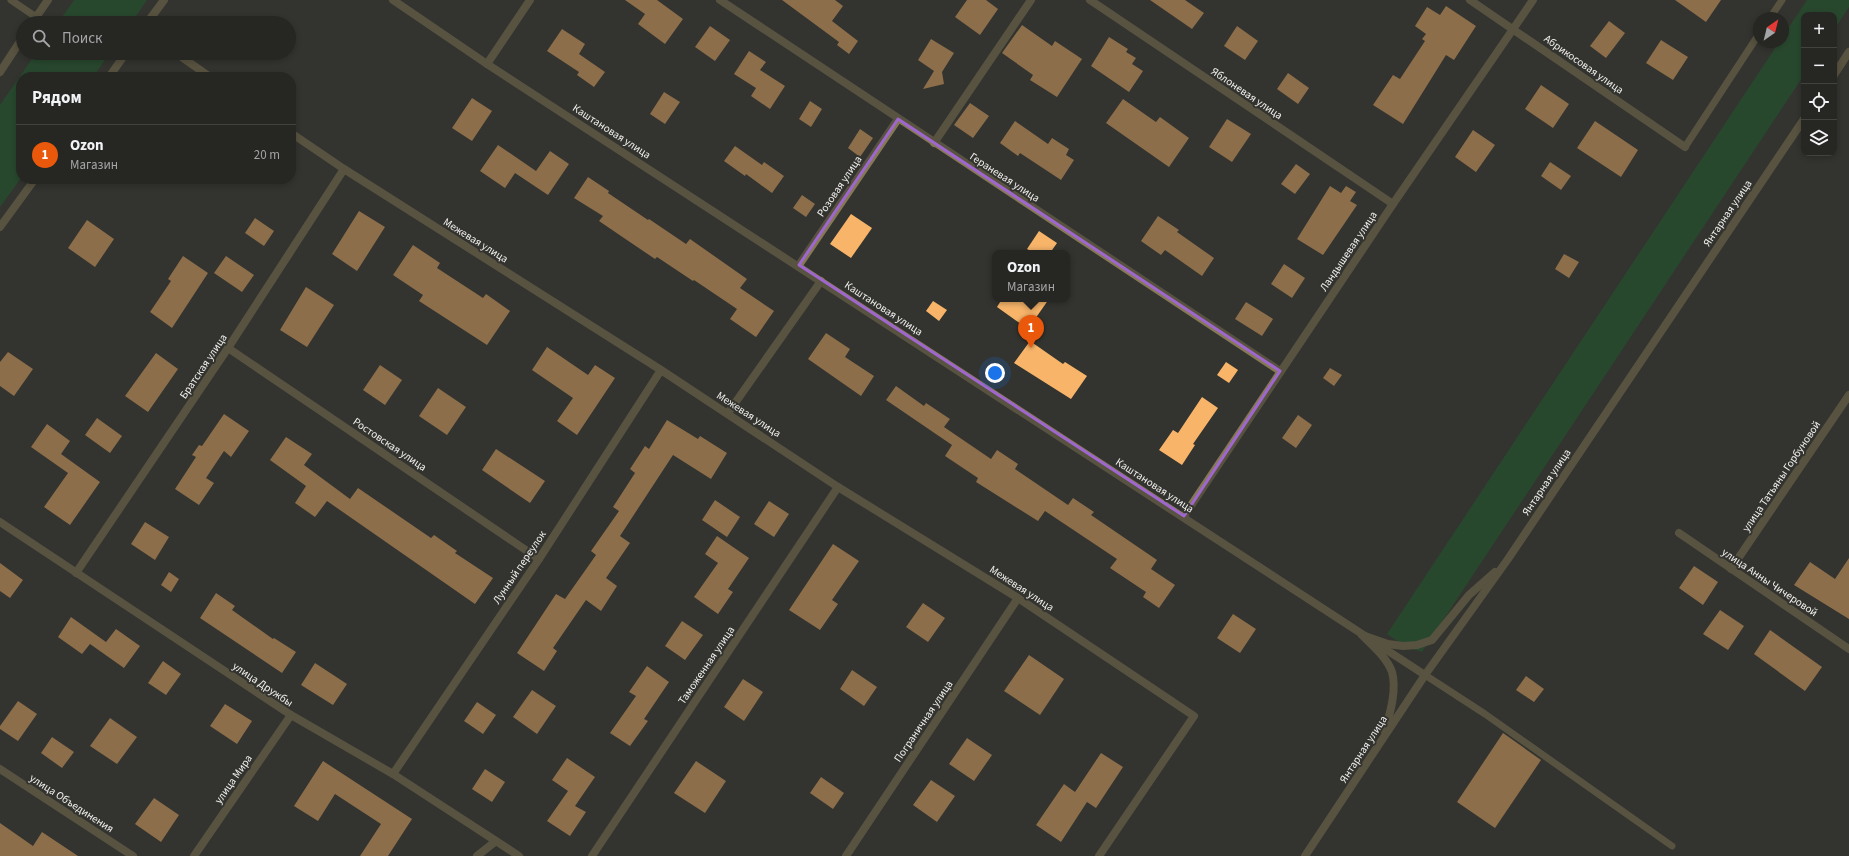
<!DOCTYPE html>
<html lang="ru">
<meta charset="utf-8">
<style>
body{margin:0;font-family:"Source Sans 3",sans-serif;background:#2e2e2b;color:#f1f3f6}
.controls{position:absolute;right:12px;top:12px;display:grid;overflow:hidden;border-radius:8px;box-shadow:0 2px 6px #0003}
.controls button{width:36px;height:36px;display:grid;place-items:center;padding:0;border:0;border-bottom:1px solid #424341;background:#262623;color:#f1f3f6;font:20px sans-serif}
.compass{position:absolute;left:1753px;top:12px;width:36px;height:36px;border-radius:50%;background:#262623;box-shadow:0 2px 6px #0003;rotate:35deg}
.you{position:absolute;left:995px;top:373px;width:14px;height:14px;margin:-10px;border:3px solid #fff;border-radius:50%;background:#1a73e8;box-shadow:0 0 0 6px #1a73e833}
.badge{display:grid;place-items:center;width:26px;height:26px;border-radius:50%;background:#ea580c;color:#fff;font-size:13px;font-weight:700}
.pin{position:absolute;translate:-50% -33px;filter:drop-shadow(0 1px 2px #0008)}
.pin::after{content:'';position:absolute;top:21px;width:14px;height:12px;background:inherit;clip-path:polygon(0 0,100% 0,50% 100%)}
.popup{position:absolute;left:992px;top:250px;width:78px;height:52px;box-sizing:border-box;display:grid;place-content:center;border-radius:8px;background:#262623;filter:drop-shadow(0 1px 3px #0005);font-size:13px;white-space:nowrap;color:#a4a5a6}
.popup b{font-size:15px;color:#f1f3f6}
.popup::after{content:'';position:absolute;left:50%;top:100%;margin-left:-8px;border:8px solid transparent;border-top-color:#262623}
.list{margin:0;padding:0;list-style:none}
h2{display:flex;justify-content:space-between;align-items:center;height:52px;margin:0;padding:0 16px;font-size:17px}
h2 small{font-size:13px;font-weight:400;color:#a4a5a6}
.list li{display:grid;grid-template-columns:26px 1fr auto;gap:12px;align-items:center;box-sizing:border-box;height:60px;padding:0 16px;border-top:1px solid #424341}
.list b{display:block;font-size:15px;white-space:nowrap}
.list p{margin:0;font-size:13px;white-space:nowrap;color:#a4a5a6}
.list em{font-size:13px;font-style:normal;color:#a4a5a6}
.icon{flex:none;width:22px;height:22px;fill:none;stroke:currentColor;stroke-width:2;stroke-linecap:round;stroke-linejoin:round}
.map{position:relative;flex:none;width:1849px;height:856px;overflow:hidden}
.search{position:absolute;background:#262623;box-shadow:0 2px 6px #0003;left:16px;top:16px;width:280px;height:44px;display:flex;align-items:center;gap:10px;box-sizing:border-box;padding:0 14px;border-radius:22px;color:#a4a5a6;font-size:15px}
.panel{position:absolute;background:#262623;box-shadow:0 2px 6px #0003;left:16px;top:72px;width:280px;height:112px;border-radius:16px}
.map>svg:first-child{display:block}
</style>
<div class="map">
<svg width="1849" height="856" viewBox="0 0 1849 856">
<rect width="100%" height="100%" fill="#33332f"/>
<g fill="#1b622e">
<polygon points="74,0 147,0 131,23 58,23"/>
<polygon points="1807,0 1849,0 1849,7 1834,30 1834,15 1804,15 1804,75 1422,652 1406,647 1387,634 1779,42 1783,42 1783,36"/>
<polygon points="36,53 110,53 93,77 21,77 21,178 0,207 0,105"/>
</g>
<g fill="#f8b56a">
<polygon points="625,0 657,0 683,19 665,44 638,24 645,14"/>
<polygon points="782,0 835,0 843,6 832,21 858,41 849,54 837,45 839,42"/>
<polygon points="967,0 986,0 998,9 980,35 955,17"/>
<polygon points="1150,0 1185,0 1204,13 1192,29"/>
<polygon points="1675,0 1721,0 1706,22"/>
<polygon points="1446,6 1476,26 1454,60 1446,55 1403,124 1373,105 1393,75 1400,79 1425,41 1422,39 1426,34 1415,26 1427,7 1440,15"/>
<polygon points="1609,21 1625,33 1606,58 1590,46"/>
<polygon points="1022,25 1052,46 1055,41 1082,59 1057,97 1030,80 1033,75 1002,53"/>
<polygon points="710,26 730,40 715,61 695,47"/>
<polygon points="1237,26 1258,41 1245,60 1224,46"/>
<polygon points="562,29 585,44 579,54 605,72 594,87 577,75 579,72 547,51"/>
<polygon points="1109,37 1128,49 1126,52 1136,58 1132,64 1143,71 1129,92 1091,66"/>
<polygon points="931,39 954,53 942,72 944,84 923,89 934,71 918,60"/>
<polygon points="1661,40 1688,57 1673,80 1646,63"/>
<polygon points="749,51 766,62 760,70 785,86 770,109 751,96 756,88 734,74"/>
<polygon points="1288,73 1309,88 1298,104 1277,89"/>
<polygon points="1541,85 1569,104 1553,128 1525,109"/>
<polygon points="664,92 680,102 665,124 650,114"/>
<polygon points="472,98 492,111 472,141 452,128"/>
<polygon points="1123,99 1156,122 1160,117 1189,138 1169,167 1106,123"/>
<polygon points="810,101 822,109 811,127 799,119"/>
<polygon points="970,103 989,116 973,138 954,125"/>
<polygon points="1227,119 1251,134 1232,162 1209,147"/>
<polygon points="1015,121 1048,144 1052,138 1069,149 1066,155 1074,160 1061,180 1020,153 1018,156 1000,143"/>
<polygon points="1595,121 1638,150 1621,177 1577,148"/>
<polygon points="860,129 873,138 860,157 848,148"/>
<polygon points="1473,130 1495,145 1476,172 1455,157"/>
<polygon points="498,145 536,171 550,151 569,164 548,195 515,173 505,188 480,171"/>
<polygon points="735,146 762,165 764,162 784,176 772,193 746,174 745,176 724,161"/>
<polygon points="1550,162 1571,176 1561,190 1541,176"/>
<polygon points="1296,164 1310,174 1295,194 1281,184"/>
<polygon points="588,177 609,191 608,193 648,220 649,219 686,244 690,239 747,279 740,288 774,311 756,337 730,319 737,309 694,280 693,281 657,257 655,259 621,236 599,221 603,216 574,198"/>
<polygon points="1330,186 1341,193 1346,186 1356,192 1350,201 1357,205 1323,255 1297,239"/>
<polygon points="802,195 815,204 806,217 793,208"/>
<polygon points="359,211 385,227 357,271 332,254"/>
<polygon points="851,214 872,228 851,258 830,244"/>
<polygon points="1158,216 1179,230 1177,232 1214,258 1202,276 1165,250 1161,255 1141,241"/>
<polygon points="255,218 274,231 264,246 245,233"/>
<polygon points="87,220 114,239 95,267 68,248"/>
<polygon points="1039,231 1057,243 1050,253 1034,253 1027,249"/>
<polygon points="413,245 440,263 437,268 483,298 486,294 510,311 487,345 419,301 423,295 393,275"/>
<polygon points="1564,254 1579,262 1569,278 1555,269"/>
<polygon points="183,256 208,273 172,328 150,312 171,281 168,279"/>
<polygon points="226,256 254,275 242,292 214,273"/>
<polygon points="1284,264 1305,278 1292,298 1271,284"/>
<polygon points="306,287 334,305 307,347 280,330"/>
<polygon points="1002,299 1049,299 1028,329 997,307"/>
<polygon points="933,301 947,310 939,321 926,311"/>
<polygon points="1246,302 1273,319 1262,336 1235,319"/>
<polygon points="826,333 850,349 845,357 874,376 861,396 808,359"/>
<polygon points="1030,341 1063,364 1065,362 1087,376 1071,399 1014,363"/>
<polygon points="547,347 588,375 595,365 615,378 577,435 557,421 573,398 532,370"/>
<polygon points="8,352 33,369 14,396 0,386 0,362"/>
<polygon points="156,353 178,369 148,412 125,396"/>
<polygon points="1226,362 1238,370 1229,383 1217,375"/>
<polygon points="380,365 402,380 385,405 363,390"/>
<polygon points="1330,368 1342,375 1334,386 1323,378"/>
<polygon points="896,386 924,406 926,403 950,419 944,427 991,459 997,450 1018,464 1015,469 1068,505 1073,498 1094,512 1091,515 1157,560 1151,569 1175,585 1159,608 1143,597 1146,592 1110,568 1117,559 1045,511 1038,521 976,482 978,478 945,456 952,445 886,400"/>
<polygon points="438,388 466,407 447,435 419,416"/>
<polygon points="1202,397 1218,408 1193,444 1195,445 1182,465 1159,450 1173,430 1178,433"/>
<polygon points="224,414 249,431 231,457 224,451 206,478 214,483 199,505 175,489 196,457 192,455 199,445 202,446"/>
<polygon points="1298,415 1312,425 1296,448 1282,438"/>
<polygon points="97,418 122,436 110,453 85,435"/>
<polygon points="667,420 698,439 700,436 727,453 711,479 673,455 620,536 630,543 606,578 617,586 601,611 586,600 553,648 557,651 544,671 517,653 556,594 565,599 596,555 591,551 619,511 613,507 635,473 630,469 645,446 649,449"/>
<polygon points="47,424 70,441 61,454 100,482 70,525 44,507 68,473 31,447"/>
<polygon points="286,437 312,454 304,465 350,499 358,488 431,538 434,535 457,551 455,553 493,578 475,604 327,501 315,517 295,503 306,486 270,460"/>
<polygon points="496,449 545,481 530,503 482,470"/>
<polygon points="715,500 740,517 727,537 702,520"/>
<polygon points="769,501 789,514 774,537 754,524"/>
<polygon points="145,522 169,537 155,560 131,544"/>
<polygon points="717,536 749,558 728,589 733,592 718,614 694,597 718,563 705,554"/>
<polygon points="833,544 859,561 832,600 838,604 820,630 789,610"/>
<polygon points="1849,558 1849,619 1794,585 1810,562 1835,579"/>
<polygon points="0,563 23,580 10,598 0,591"/>
<polygon points="1694,566 1718,582 1703,605 1679,588"/>
<polygon points="169,572 179,579 171,592 161,585"/>
<polygon points="216,593 235,606 232,610 273,639 274,638 296,652 282,673 200,618"/>
<polygon points="923,603 945,618 928,642 906,627"/>
<polygon points="1720,610 1744,626 1728,650 1703,634"/>
<polygon points="1233,614 1256,629 1240,653 1217,638"/>
<polygon points="71,617 106,642 116,629 140,646 124,668 90,644 82,654 58,637"/>
<polygon points="682,621 703,635 685,660 665,646"/>
<polygon points="1770,630 1822,667 1805,691 1754,654"/>
<polygon points="1029,655 1064,679 1040,715 1004,691"/>
<polygon points="163,661 181,674 166,695 148,683"/>
<polygon points="315,663 347,684 333,705 301,685"/>
<polygon points="647,666 669,682 644,719 648,721 630,746 610,733 636,696 629,692"/>
<polygon points="852,670 877,687 864,706 840,689"/>
<polygon points="1526,676 1544,689 1534,702 1516,690"/>
<polygon points="743,679 763,692 744,721 724,707"/>
<polygon points="532,690 556,706 537,734 513,717"/>
<polygon points="18,701 37,714 18,741 0,729 0,726"/>
<polygon points="477,702 496,715 483,734 464,721"/>
<polygon points="225,704 252,721 237,744 210,726"/>
<polygon points="110,718 137,737 117,764 90,746"/>
<polygon points="1503,733 1541,760 1495,828 1457,802"/>
<polygon points="52,737 74,752 62,768 41,753"/>
<polygon points="967,738 992,755 974,781 949,764"/>
<polygon points="1101,753 1123,767 1096,808 1087,802 1061,842 1036,825 1064,784 1075,792"/>
<polygon points="567,758 595,777 575,806 586,812 570,836 547,821 568,791 552,780"/>
<polygon points="323,761 412,819 388,856 360,856 381,824 335,794 318,821 294,806"/>
<polygon points="696,761 726,781 705,813 674,793"/>
<polygon points="485,769 505,782 492,802 472,789"/>
<polygon points="821,777 844,793 833,809 810,793"/>
<polygon points="931,780 955,796 937,822 913,805"/>
<polygon points="154,798 179,815 161,842 135,824"/>
<polygon points="0,823 33,846 42,832 78,856 0,856"/>
</g>
<g fill="none" stroke-linecap="round" stroke-linejoin="round">
<g stroke="#857955" stroke-width="7">
<polyline points="11,0 36,17"/>
<polyline points="1770,18 1782,0"/>
<polyline points="1685,147 1759,34"/>
<polyline points="1425,675 1485,714 1672,846"/>
</g>
<g stroke="#857955" stroke-width="8">
<polyline points="393,0 487,64 1425,675"/>
<polyline points="720,0 1280,371"/>
<polyline points="1090,0 1393,204"/>
<polyline points="1470,0 1685,147"/>
<polyline points="147,23 164,0"/>
<polyline points="176,53 210,77"/>
<polyline points="487,64 530,0"/>
<polyline points="109,77 126,53"/>
<polyline points="291,133 344,169 661,370 838,487 1018,598 1194,716 1099,856"/>
<polyline points="934,143 1031,0"/>
<polyline points="0,227 35,179"/>
<polyline points="799,265 898,119"/>
<polyline points="228,348 539,559"/>
<polyline points="728,413 821,281"/>
<polyline points="1184,516 1393,204 1533,0"/>
<polyline points="0,522 291,715 393,774 519,856"/>
<polyline points="1679,533 1849,649"/>
<polyline points="1731,569 1849,395"/>
<polyline points="76,573 228,348 344,169"/>
<polyline points="0,769 133,856"/>
<polyline points="393,774 539,559 661,370"/>
<polyline points="194,856 291,715"/>
<polyline points="477,856 496,841"/>
<polyline points="592,856 838,487"/>
<polyline points="846,856 1018,598"/>
</g>
<g stroke="#857955" stroke-width="8">
<polyline points="32,23 48,0"/>
<polyline points="0,72 23,37"/>
<polyline points="1834,75 1849,52"/>
<polyline points="1362,635 1388,644 1403,646 1417,645 1432,640 1469,595 1495,572"/>
<path d="M1364,637C1374,647 1387,658 1392,672C1397,690 1390,713 1385,731"/>
<polyline points="1305,856 1425,675 1508,559 1804,119"/>
</g>
</g>
<path d="M0 0H1849V856H0ZM898,119L1280,371L1184,516L799,265Z" fill="#33332f" fill-opacity=".55" fill-rule="evenodd"/>
<path fill="none" stroke="#9f67cd" stroke-width="3" stroke-linejoin="round" d="M898,119L1280,371L1184,516L799,265Z"/>
<g text-anchor="middle" stroke-width="4" stroke-linejoin="round" paint-order="stroke">
<g font-size="11" fill="#f2f1ef" stroke="#33332f">
<text transform="translate(1584 64) rotate(35)" y="4">Абрикосовая улица</text>
<text transform="translate(1247 93) rotate(34)" y="4">Яблоневая улица</text>
<text transform="translate(612 131) rotate(33)" y="4">Каштановая улица</text>
<text transform="translate(1005 177) rotate(33)" y="4">Гераневая улица</text>
<text transform="translate(839 186) rotate(-56)" y="4">Розовая улица</text>
<text transform="translate(1727 213) rotate(-56)" y="4">Янтарная улица</text>
<text transform="translate(476 240) rotate(32)" y="4">Межевая улица</text>
<text transform="translate(1348 251) rotate(-56)" y="4">Ландышевая улица</text>
<text transform="translate(884 308) rotate(33)" y="4">Каштановая улица</text>
<text transform="translate(203 366) rotate(-56)" y="4">Братская улица</text>
<text transform="translate(749 414) rotate(33)" y="4">Межевая улица</text>
<text transform="translate(390 444) rotate(34)" y="4">Ростовская улица</text>
<text transform="translate(1781 476) rotate(-56)" y="4">улица Татьяны Горбуновой</text>
<text transform="translate(1546 482) rotate(-56)" y="4">Янтарная улица</text>
<text transform="translate(1155 485) rotate(33)" y="4">Каштановая улица</text>
<text transform="translate(519 567) rotate(-56)" y="4">Лунный переулок</text>
<text transform="translate(1770 582) rotate(34)" y="4">улица Анны Чичеровой</text>
<text transform="translate(1022 588) rotate(33)" y="4">Межевая улица</text>
<text transform="translate(706 665) rotate(-56)" y="4">Таможенная улица</text>
<text transform="translate(263 684) rotate(34)" y="4">улица Дружбы</text>
<text transform="translate(923 721) rotate(-56)" y="4">Пограничная улица</text>
<text transform="translate(1363 749) rotate(-57)" y="4">Янтарная улица</text>
<text transform="translate(233 779) rotate(-55)" y="4">улица Мира</text>
<text transform="translate(72 803) rotate(33)" y="4">улица Объединения</text>
</g>
</g>
</svg>
<div class="controls">
<button>+</button>
<button>−</button>
<button><svg class="icon" aria-label="locate" viewBox="0 0 24 24"><circle cx="12" cy="12" r="6"/><path d="M12 2v4M12 18v4M2 12h4M18 12h4"/></svg></button>
<button><svg class="icon" aria-label="layers" viewBox="0 0 24 24"><path d="M12 4l9 5-9 5-9-5zM3 14l9 5 9-5"/></svg></button>
</div>
<svg class="compass" viewBox="-18 -18 36 36"><path d="M0-13l5 13h-10z" fill="#e53935"/><path d="M0 13l5-13h-10z" fill="#a4a5a6"/></svg>
<div class="you"></div>
<div class="pin badge" style="left:1031px;top:348px">1</div>
<div class="popup"><b>Ozon</b>Магазин</div>
<div class="search"><svg class="icon" aria-label="search" viewBox="0 0 24 24"><circle cx="10" cy="10" r="6"/><path d="M15 15l6 6"/></svg>Поиск</div>
<section class="panel">
<h2>Рядом<small></small></h2>
<ul class="list">
<li><span class="badge">1</span><div><b>Ozon</b><p>Магазин</p></div><em>20 m</em></li>
</ul>
</section>
</div>
